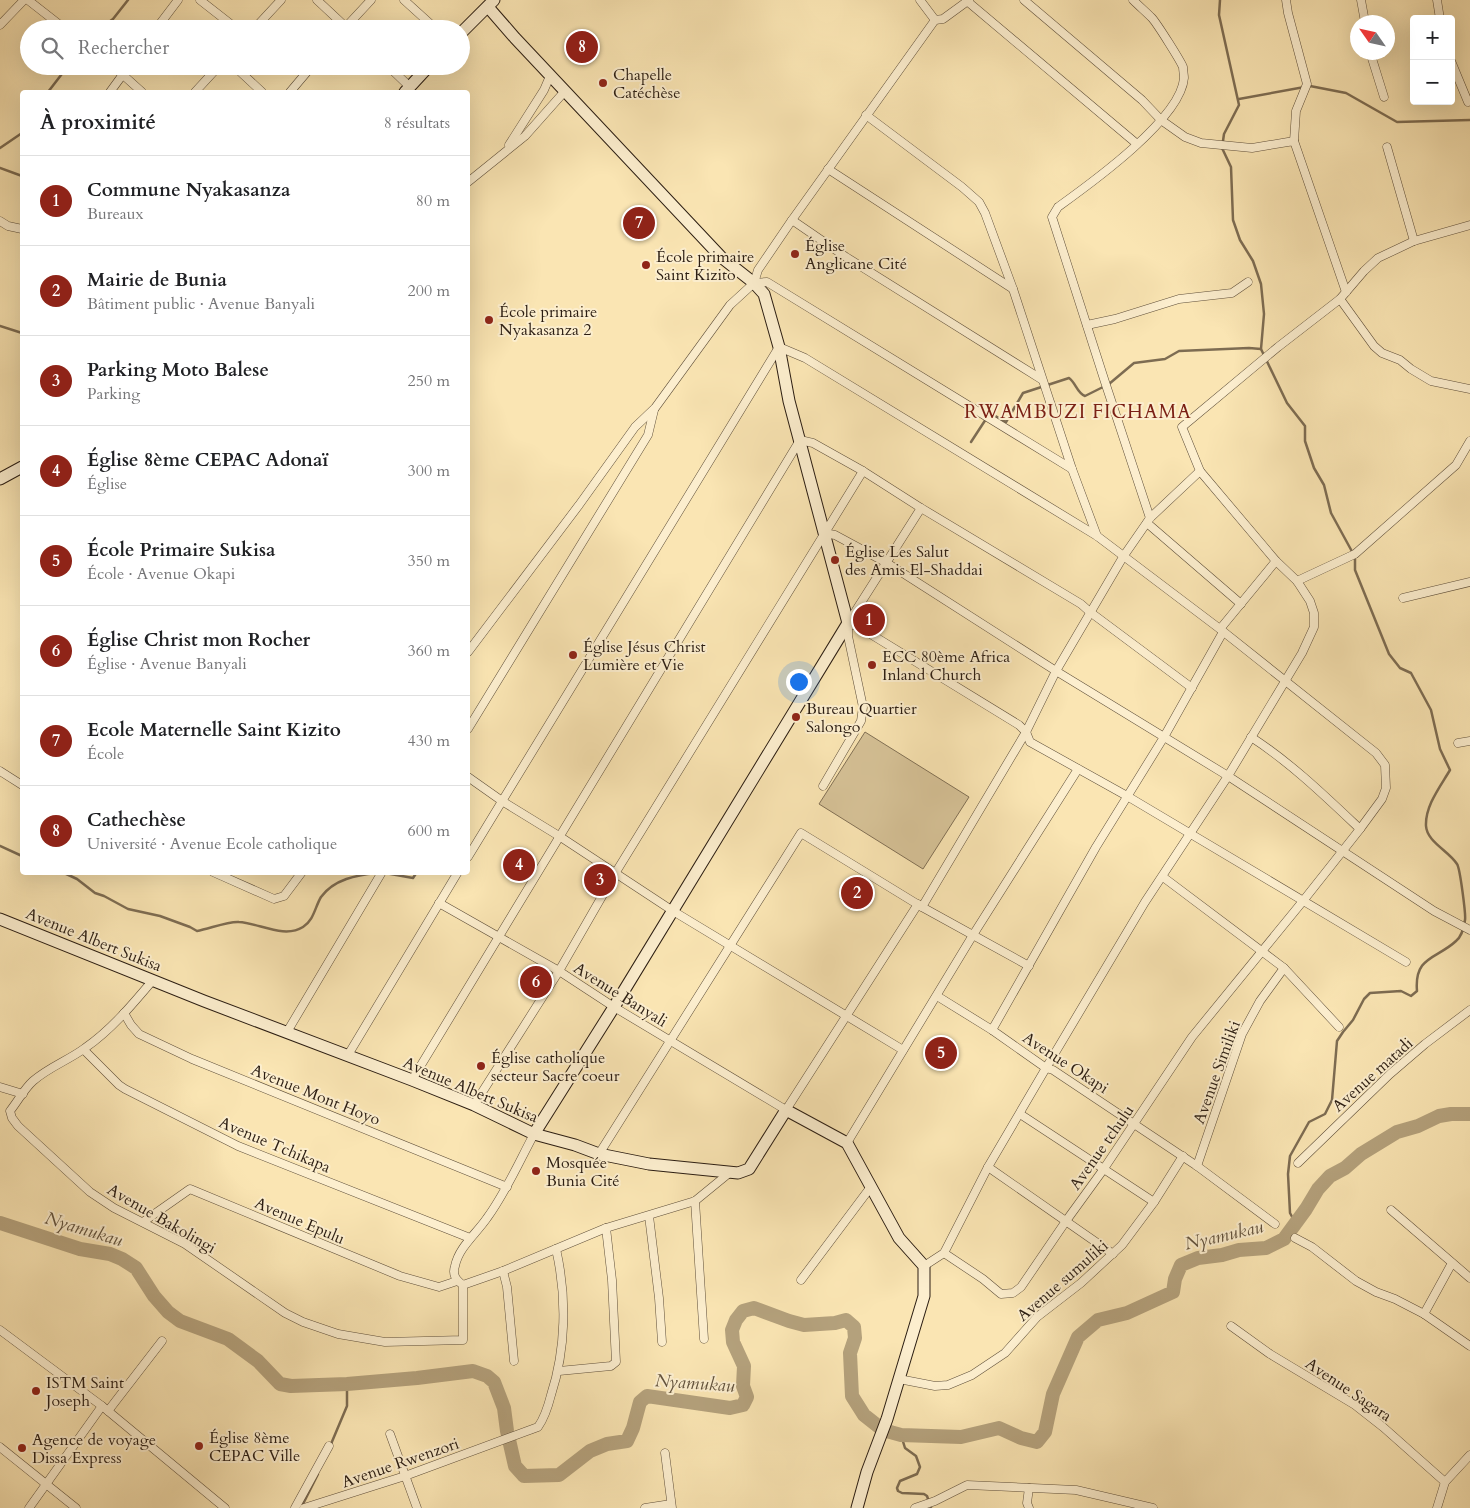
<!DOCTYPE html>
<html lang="fr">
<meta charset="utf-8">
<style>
body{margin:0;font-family:Cardo,serif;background:#f6f6f6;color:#202124}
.controls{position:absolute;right:15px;top:15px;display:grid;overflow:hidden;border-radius:5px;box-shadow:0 5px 20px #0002}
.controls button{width:45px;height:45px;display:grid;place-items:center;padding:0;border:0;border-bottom:1px solid #e0e0e0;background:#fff;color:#202124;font:25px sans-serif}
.compass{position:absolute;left:1350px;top:15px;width:45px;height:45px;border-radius:50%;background:#fff;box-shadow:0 5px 20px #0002;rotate:304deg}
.you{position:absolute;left:798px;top:681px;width:18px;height:18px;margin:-12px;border:4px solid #fff;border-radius:50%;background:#1a73e8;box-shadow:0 0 0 8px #1a73e833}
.badge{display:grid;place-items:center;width:32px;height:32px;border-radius:50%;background:#8f2418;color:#fff;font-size:16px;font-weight:700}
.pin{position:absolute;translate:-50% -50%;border:2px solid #fff;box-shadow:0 1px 5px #0006}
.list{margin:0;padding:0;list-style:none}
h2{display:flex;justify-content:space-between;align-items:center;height:65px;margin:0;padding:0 20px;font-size:21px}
h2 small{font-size:16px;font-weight:400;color:#757577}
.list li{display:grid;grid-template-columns:32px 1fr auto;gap:15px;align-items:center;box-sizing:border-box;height:90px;padding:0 20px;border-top:1px solid #e0e0e0}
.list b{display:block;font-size:19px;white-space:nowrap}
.list p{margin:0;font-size:16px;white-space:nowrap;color:#757577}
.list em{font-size:16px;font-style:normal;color:#757577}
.icon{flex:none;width:28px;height:28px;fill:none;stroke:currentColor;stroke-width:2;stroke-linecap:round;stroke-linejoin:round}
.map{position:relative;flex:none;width:1470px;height:1508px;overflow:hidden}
.search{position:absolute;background:#fff;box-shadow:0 5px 20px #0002;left:20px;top:20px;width:450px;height:55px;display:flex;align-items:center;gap:12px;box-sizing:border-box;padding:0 18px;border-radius:28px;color:#757577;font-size:19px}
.panel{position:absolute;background:#fff;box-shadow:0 5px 20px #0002;left:20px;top:90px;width:450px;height:785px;border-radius:5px}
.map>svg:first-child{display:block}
</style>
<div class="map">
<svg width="1470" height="1508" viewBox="0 0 1470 1508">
<rect width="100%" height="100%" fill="#fae5b3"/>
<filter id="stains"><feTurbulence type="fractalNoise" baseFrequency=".004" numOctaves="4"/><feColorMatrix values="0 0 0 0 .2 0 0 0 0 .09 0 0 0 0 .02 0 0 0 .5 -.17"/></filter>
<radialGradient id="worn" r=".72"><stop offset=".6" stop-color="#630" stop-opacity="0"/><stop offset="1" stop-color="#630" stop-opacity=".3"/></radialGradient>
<polygon fill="#d7c398" stroke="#817055" points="865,732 969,797 923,869 819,804"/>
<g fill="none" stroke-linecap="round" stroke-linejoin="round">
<g stroke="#7d6c52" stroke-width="2.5">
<path d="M1220,0L1219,15L1239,105L1224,134L1222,148L1231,167L1233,220L1240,240L1253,261L1261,284L1264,314L1261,349L1287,403L1305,426V441L1314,468L1324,485L1331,513L1355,557V570L1389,654L1400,668L1411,673L1431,710L1440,749L1450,770C1440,787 1425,806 1426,826C1427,842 1449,851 1457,864C1460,868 1466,915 1465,920C1464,927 1461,937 1456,941C1437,959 1414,956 1417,991L1411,996L1401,991L1370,993L1364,999L1353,1020L1343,1032L1337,1041L1332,1100L1325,1114L1309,1122L1290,1156L1288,1174L1290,1213L1296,1224"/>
<polyline points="80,29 86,26 93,29"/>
<polyline points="99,29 113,19 128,0"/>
<polyline points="48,92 68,66"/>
<polyline points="1239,99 1310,86 1346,93 1397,122 1470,120"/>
<polyline points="0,148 22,133"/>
<polyline points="0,168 22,176"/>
<polyline points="0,326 22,333"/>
<path d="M990,413L1006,422L1023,393L1069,378C1076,383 1077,393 1085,396L1109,384L1134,363L1165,359L1179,351L1249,348L1261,349"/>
<polyline points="971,442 986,419"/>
<polyline points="0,846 22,856"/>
<path d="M62,872L77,879L95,893L104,896L128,909L160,916L190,927L197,931C209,929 228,921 239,922C259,923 284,939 303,927C314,920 315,907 321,897C334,879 357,875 377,873"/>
<polyline points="385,873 413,878 417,872"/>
<polyline points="901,1435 905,1448 916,1456 920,1467 917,1474 900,1481 897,1488 898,1491 902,1493 924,1494 927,1496 931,1508"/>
<polyline points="331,1444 347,1406 347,1384"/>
<polyline points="303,1504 318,1474"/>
</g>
<polyline stroke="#b4a17c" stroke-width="14" points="0,1223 80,1249 110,1254 122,1259 136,1268 154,1296 168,1312 180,1321 228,1339 258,1361 280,1384 291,1386 347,1384 417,1378 473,1371 487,1376 494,1382 504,1408 507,1431 515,1466 524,1476 559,1475 590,1451 607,1444 627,1441 633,1428 640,1402 647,1396 730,1408 743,1405 747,1397 743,1386 744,1366 733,1342 732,1330 736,1320 743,1311 754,1308 789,1321 804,1325 835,1323 846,1320 854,1327 855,1338 850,1353 852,1396 864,1415 883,1430 901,1435 961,1437 999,1428 1021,1438 1037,1442 1045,1432 1053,1394 1078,1337 1098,1320 1127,1313 1173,1292 1175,1279 1181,1265 1198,1258 1222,1255 1239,1250 1266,1248 1284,1239 1306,1209 1318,1189 1330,1176 1345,1168 1361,1154 1397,1132 1418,1126 1439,1116 1451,1114 1470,1114"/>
<g stroke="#5f4f3a" stroke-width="9">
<g id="street">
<polyline points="28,0 65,29"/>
<polyline points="200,0 237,29"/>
<polyline points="317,0 348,29"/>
<polyline points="404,0 436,29"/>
<polyline points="1024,0 1142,100 1161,120 1185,137 1201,143 1252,148 1294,141 1346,292"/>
<path d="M1133,0C1139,6 1146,12 1152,18C1158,25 1180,60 1183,67C1183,70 1184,75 1184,78C1181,119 1090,184 1058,207L1052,217L1105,382L1150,518"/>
<polyline points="1286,0 1288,13 1307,84 1296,111 1294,141"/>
<polyline points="1361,0 1365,22"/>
<polyline points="1437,0 1440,19"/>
<polyline points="967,1 1137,144"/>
<polyline points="935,20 943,19 969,0"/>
<polyline points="0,25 24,0"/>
<polyline points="156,29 178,0"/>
<polyline points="254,29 281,0"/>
<polyline points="344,29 371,0"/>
<polyline points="1370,52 1384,97"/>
<polyline points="1451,61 1468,102"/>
<polyline points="113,66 142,92"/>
<polyline points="234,66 262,92"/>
<polyline points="388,66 410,87"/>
<polyline points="110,92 129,66"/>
<polyline points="195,92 219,66"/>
<polyline points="290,92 312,66"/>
<polyline points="866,115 962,187 979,202 985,213 1013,289 1072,469 1097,536"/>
<polyline points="509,145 544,90 550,76"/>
<polyline points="1387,147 1414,241"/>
<polyline points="828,169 1013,289"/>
<polyline points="468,182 525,136 565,91"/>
<polyline points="792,220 846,257 1041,379"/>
<polyline points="0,221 8,226 22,229"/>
<polyline points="754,283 767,282 1072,469"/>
<polyline points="1340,299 1374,346 1382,353 1400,360 1411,369 1431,381 1470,389"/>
<polyline points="1087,325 1115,319 1179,299 1232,293 1248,282"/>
<polyline points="1147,523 1241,604"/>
<polyline points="824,533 835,535 887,563 1056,671 1228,776 1434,911 1470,930"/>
<polyline points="1297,581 1355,554 1456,465 1470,441"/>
<polyline points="1403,598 1470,582"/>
<polyline points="848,623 859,627 1019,725 1026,732 1030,742 1127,796 1406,962"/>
<polyline points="1220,629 1276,561"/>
<polyline points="468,652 579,505 635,427 655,408 730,305 754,283 758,270 792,220 935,20 920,0"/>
<polyline points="468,729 648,435 654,410"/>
<path d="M1251,737C1291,763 1325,796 1360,829"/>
<polyline points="1458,743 1470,741"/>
<polyline points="0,771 22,785"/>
<polyline points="468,777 502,801 559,836 673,911 903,1050"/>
<polyline points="823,786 861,721 863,707 848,636 848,623 921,508"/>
<polyline points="468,857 779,347 805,358 1097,536 1220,629 1376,753 1385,765 1386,788 1382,799 1360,829 1303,901 1192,1037 1103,1170 1066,1221 1021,1287 1013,1293 1001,1294 983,1279 944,1253"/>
<polyline points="213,872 274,899 284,896 302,872"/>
<polyline points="1163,877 1284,968 1339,1027"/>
<polyline points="439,903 559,971 614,1007 786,1110 918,904"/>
<polyline points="922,907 1026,732 1056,671 1123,557 1150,518 1200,471 1182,427 1278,347 1340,299 1364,271 1378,258 1414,241 1470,225"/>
<path d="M153,980C132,1005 111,1030 85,1048C69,1060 49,1067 33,1081C24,1089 18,1101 10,1111L12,1118L18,1126L90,1192L114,1208L185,1244L285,1313L303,1322L338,1334L385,1342L463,1340V1285C456,1280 452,1275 455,1266C459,1247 476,1234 487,1218C506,1192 519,1162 534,1134"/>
<polyline points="937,996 992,1030 1046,1068 1053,1070 1197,1166 1275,1224"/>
<polyline points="124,1013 131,1025 139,1034 192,1059 507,1187"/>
<polyline points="992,1030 1096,847 1164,737 1223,632"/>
<polyline points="287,1032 382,872"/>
<polyline points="84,1050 119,1085 125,1089 238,1146 470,1238"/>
<polyline points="348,1055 458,872"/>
<polyline points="412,1080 800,440 813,443 863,471 921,508 1081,604 1090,612 1192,688"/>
<polyline points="0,1087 23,1094"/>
<polyline points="474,1105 559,971 616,872 863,471"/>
<polyline points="1020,1114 1154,1202"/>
<polyline points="847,1143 973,935 1078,769"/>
<polyline points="599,1154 801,833 922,907 1029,966"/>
<polyline points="1298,1163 1390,1074 1425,1044 1470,1010"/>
<polyline points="1197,1166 1242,1034 1260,1001 1284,968"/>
<polyline points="988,1167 1113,1254"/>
<polyline points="695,1201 704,1339"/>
<polyline points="1391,1210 1470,1278"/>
<polyline points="649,1216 659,1298 662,1342"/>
<polyline points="143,1222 190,1189 400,1276 439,1287 457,1281"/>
<polyline points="1295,1238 1312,1247 1356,1281 1376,1292 1395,1299 1424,1314 1470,1346"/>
<polyline points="924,1266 944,1253 988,1167 1046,1068 1145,902 1228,776 1302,653 1314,627 1314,613 1310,601 1297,581 1276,561 1200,471"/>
<polyline points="503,1271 507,1287 514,1361"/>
<polyline points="801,1280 870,1188"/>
<polyline points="463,1285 503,1271 606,1228 695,1201 728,1174"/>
<polyline points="1424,1314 1452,1263"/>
<polyline points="1231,1326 1270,1354 1355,1405 1383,1427 1445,1482"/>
<polyline points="0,1330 102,1406 225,1508"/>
<polyline points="559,1371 611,1366 616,1362 612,1280 606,1228"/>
<polyline points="899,1379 935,1386 948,1385 972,1375 1005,1353 1037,1317 1081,1283 1122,1245 1154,1202 1183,1156"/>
<polyline points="108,1411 162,1341"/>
<polyline points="390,1434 417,1508"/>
<polyline points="0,1447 76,1508"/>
<polyline points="665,1453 672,1508"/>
<polyline points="1029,1488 1027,1503 1029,1508"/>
<polyline points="29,1508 102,1406"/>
<polyline points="295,1508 329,1446"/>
<path d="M304,1508L405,1476L538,1427C545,1417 548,1407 551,1395C566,1349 567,1297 556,1249"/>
<polyline points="645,1508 671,1504"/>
<polyline points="915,1508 935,1501 967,1485 1076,1490 1153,1508"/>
<polyline points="1437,1508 1445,1482 1470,1455"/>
</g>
</g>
<g stroke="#2b1d12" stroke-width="13">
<g id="secondary">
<polyline points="488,7 515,38 721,257 754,283 764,294 779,347 789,401 848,623 614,1007 534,1134"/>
<polyline points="461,33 494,0"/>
<polyline points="405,92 429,66"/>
<polyline points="0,479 22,467"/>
<polyline points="0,919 204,1001 412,1080 474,1105 534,1134 575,1145 599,1154 649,1164 738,1173 749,1169 786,1110 847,1143 899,1238 924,1266 924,1296 887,1419 867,1472 857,1508"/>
</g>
</g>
<use href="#street" stroke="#fceece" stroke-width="8"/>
<use href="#secondary" stroke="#fceece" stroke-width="11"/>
</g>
<g fill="#8f2418" stroke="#fceece" stroke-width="2">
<circle cx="603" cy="83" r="5"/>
<circle cx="795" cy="254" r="5"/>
<circle cx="646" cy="265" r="5"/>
<circle cx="489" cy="320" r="5"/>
<circle cx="835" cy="560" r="5"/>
<circle cx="573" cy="655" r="5"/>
<circle cx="872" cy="665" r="5"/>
<circle cx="796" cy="717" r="5"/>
<circle cx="481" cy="1066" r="5"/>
<circle cx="536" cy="1171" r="5"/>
<circle cx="36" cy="1391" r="5"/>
<circle cx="199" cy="1446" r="5"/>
<circle cx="22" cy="1448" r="5"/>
</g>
<g text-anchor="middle" stroke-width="4" stroke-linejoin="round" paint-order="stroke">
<g font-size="16" fill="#2b1d12" stroke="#fceece" text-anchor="start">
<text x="613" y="80">Chapelle<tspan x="613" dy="18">Catéchèse</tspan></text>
<text x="805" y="251">Église<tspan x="805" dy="18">Anglicane Cité</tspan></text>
<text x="656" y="262">École primaire<tspan x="656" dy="18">Saint Kizito</tspan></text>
<text x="499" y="317">École primaire<tspan x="499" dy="18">Nyakasanza 2</tspan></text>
<text x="845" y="557">Église Les Salut<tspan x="845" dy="18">des Amis El-Shaddai</tspan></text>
<text x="583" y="652">Église Jésus Christ<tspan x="583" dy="18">Lumière et Vie</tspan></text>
<text x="882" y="662">ECC 80ème Africa<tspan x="882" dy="18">Inland Church</tspan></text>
<text x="806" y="714">Bureau Quartier<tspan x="806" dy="18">Salongo</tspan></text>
<text x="491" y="1063">Église catholique<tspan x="491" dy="18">secteur Sacre coeur</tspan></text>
<text x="546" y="1168">Mosquée<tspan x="546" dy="18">Bunia Cité</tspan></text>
<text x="46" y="1388">ISTM Saint<tspan x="46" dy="18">Joseph</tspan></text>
<text x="209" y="1443">Église 8ème<tspan x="209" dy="18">CEPAC Ville</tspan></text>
<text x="32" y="1445">Agence de voyage<tspan x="32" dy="18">Dissa Express</tspan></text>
</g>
<g font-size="16" fill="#2b1d12" stroke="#fceece">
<text transform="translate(94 939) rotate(22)" y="6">Avenue Albert Sukisa</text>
<text transform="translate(621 994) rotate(32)" y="6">Avenue Banyali</text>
<text transform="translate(1066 1062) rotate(33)" y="6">Avenue Okapi</text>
<text transform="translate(1216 1072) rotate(-70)" y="6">Avenue Similiki</text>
<text transform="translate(1372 1074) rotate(-42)" y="6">Avenue matadi</text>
<text transform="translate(471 1089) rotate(23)" y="6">Avenue Albert Sukisa</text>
<text transform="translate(316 1094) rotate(22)" y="6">Avenue Mont Hoyo</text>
<text transform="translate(275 1144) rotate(23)" y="6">Avenue Tchikapa</text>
<text transform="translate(1101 1147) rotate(-55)" y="6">Avenue tchulu</text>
<text transform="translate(162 1218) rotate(30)" y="6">Avenue Bakolingi</text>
<text transform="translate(300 1220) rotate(23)" y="6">Avenue Epulu</text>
<text transform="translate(1062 1280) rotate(-41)" y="6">Avenue sumuliki</text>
<text transform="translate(1349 1389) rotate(34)" y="6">Avenue Sagara</text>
<text transform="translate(400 1462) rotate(-19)" y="6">Avenue Rwenzori</text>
</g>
<g font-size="18" font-style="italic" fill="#62523c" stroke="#fceece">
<text transform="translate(84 1229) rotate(17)" y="6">Nyamukau</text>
<text transform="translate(1224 1235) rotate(-13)" y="6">Nyamukau</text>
<text transform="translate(695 1383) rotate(4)" y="6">Nyamukau</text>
</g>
<g font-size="19" letter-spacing="1" fill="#7a1f14" stroke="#fceece">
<text x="1078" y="418">RWAMBUZI FICHAMA</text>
</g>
</g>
<rect width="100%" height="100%" filter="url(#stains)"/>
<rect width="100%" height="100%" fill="url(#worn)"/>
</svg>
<div class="controls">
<button>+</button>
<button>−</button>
</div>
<svg class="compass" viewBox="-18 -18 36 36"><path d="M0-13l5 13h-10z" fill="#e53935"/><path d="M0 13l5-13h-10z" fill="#757577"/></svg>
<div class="you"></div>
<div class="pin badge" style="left:869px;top:620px">1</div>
<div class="pin badge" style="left:857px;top:893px">2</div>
<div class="pin badge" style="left:600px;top:880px">3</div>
<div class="pin badge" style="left:519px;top:865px">4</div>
<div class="pin badge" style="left:941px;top:1053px">5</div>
<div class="pin badge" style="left:536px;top:982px">6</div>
<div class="pin badge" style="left:639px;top:223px">7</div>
<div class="pin badge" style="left:582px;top:47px">8</div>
<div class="search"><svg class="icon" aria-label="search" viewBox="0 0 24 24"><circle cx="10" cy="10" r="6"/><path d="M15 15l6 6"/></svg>Rechercher</div>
<section class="panel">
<h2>À proximité<small>8 résultats</small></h2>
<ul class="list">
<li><span class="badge">1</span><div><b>Commune Nyakasanza</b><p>Bureaux</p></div><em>80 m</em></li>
<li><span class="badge">2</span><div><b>Mairie de Bunia</b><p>Bâtiment public · Avenue Banyali</p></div><em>200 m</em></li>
<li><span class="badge">3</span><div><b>Parking Moto Balese</b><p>Parking</p></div><em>250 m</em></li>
<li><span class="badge">4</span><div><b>Église 8ème CEPAC Adonaï</b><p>Église</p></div><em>300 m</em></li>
<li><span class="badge">5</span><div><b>École Primaire Sukisa</b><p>École · Avenue Okapi</p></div><em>350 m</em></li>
<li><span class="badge">6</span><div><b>Église Christ mon Rocher</b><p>Église · Avenue Banyali</p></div><em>360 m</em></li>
<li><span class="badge">7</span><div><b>Ecole Maternelle Saint Kizito</b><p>École</p></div><em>430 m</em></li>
<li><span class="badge">8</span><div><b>Cathechèse</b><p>Université · Avenue Ecole catholique</p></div><em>600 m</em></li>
</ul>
</section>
</div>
